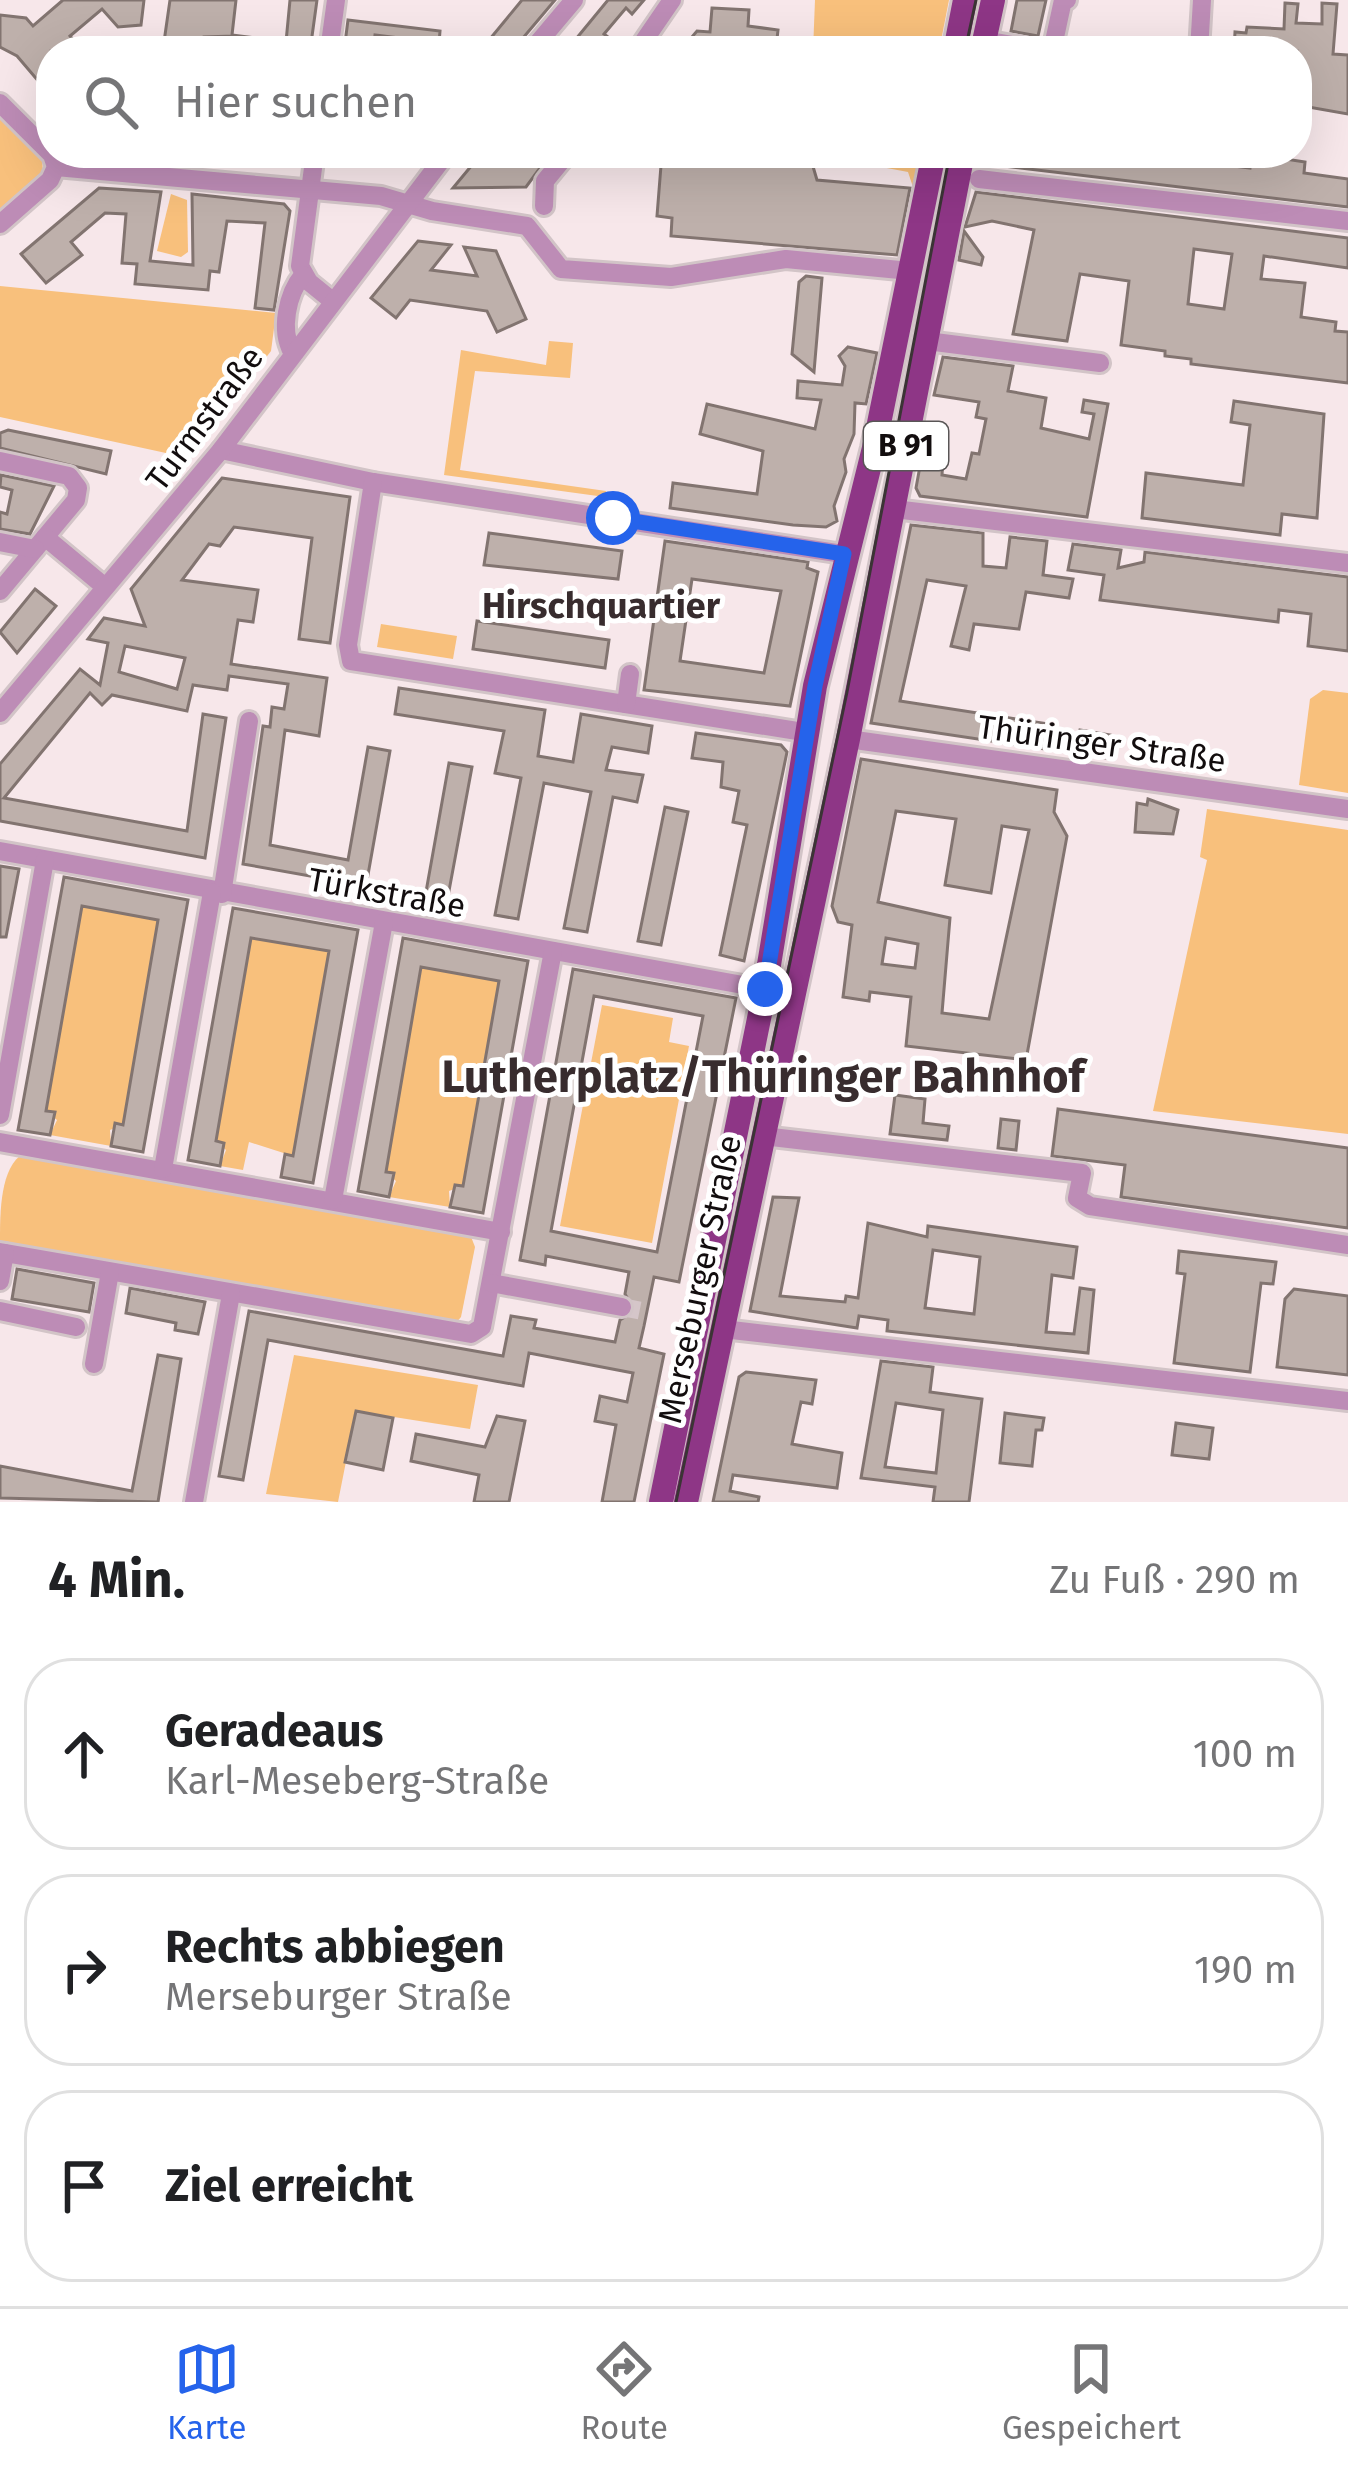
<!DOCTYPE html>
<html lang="de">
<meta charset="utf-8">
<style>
body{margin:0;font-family:"Fira Sans",sans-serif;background:#f2f2f2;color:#202124}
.stop{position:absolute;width:36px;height:36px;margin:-27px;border:9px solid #2563eb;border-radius:50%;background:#fff}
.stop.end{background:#2563eb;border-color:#fff;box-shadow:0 3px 12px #0008}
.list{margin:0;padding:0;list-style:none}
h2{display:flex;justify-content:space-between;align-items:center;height:156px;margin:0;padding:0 48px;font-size:51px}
h2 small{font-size:39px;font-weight:400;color:#757577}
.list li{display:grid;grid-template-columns:78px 1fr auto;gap:36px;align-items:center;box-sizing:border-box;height:192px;margin:0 24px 24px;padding:0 24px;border:3px solid #e0e0e0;border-radius:48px}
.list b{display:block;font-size:45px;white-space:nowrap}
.list p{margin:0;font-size:39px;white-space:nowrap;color:#757577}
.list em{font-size:39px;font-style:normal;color:#757577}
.icon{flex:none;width:66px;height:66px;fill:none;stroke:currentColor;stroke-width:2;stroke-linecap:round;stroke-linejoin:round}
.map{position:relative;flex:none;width:1348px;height:1502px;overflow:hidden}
.search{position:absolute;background:#fff;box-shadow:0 12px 48px #0002;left:36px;right:36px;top:36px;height:132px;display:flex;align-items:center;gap:30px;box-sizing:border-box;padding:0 42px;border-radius:48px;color:#757577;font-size:45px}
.sheet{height:804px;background:#fff}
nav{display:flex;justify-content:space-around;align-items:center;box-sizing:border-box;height:168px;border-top:3px solid #e0e0e0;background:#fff;font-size:33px;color:#757577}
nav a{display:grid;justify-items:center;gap:6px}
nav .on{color:#2563eb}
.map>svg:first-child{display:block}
</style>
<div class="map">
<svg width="1348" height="1502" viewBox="0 0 1348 1502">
<rect width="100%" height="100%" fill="#f7e7ea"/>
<g fill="#f8c07c">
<polygon points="815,0 949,0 939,51 813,51"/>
<polygon points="0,113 42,158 43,172 0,219"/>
<polygon points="807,153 919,153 913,187 908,172"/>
<polygon points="171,194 187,200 188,252 181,257 157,251"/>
<polygon points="0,286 276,313 271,351 189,458 0,417"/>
<polygon points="549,341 573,343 570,378 475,371 460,470 606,491 605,497 444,475 461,350 546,365"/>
<polygon points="381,624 457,636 453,659 377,647"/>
<polygon points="1323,690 1348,693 1348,793 1299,785 1310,699"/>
<polygon points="1207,809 1348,830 1348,1134 1153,1111 1207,860 1200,857"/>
<polygon points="82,906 158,920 123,1125 110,1130 111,1146 50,1135 57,1120 46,1111"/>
<polygon points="251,938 329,951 293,1156 249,1142 243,1170 220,1166 226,1150 216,1141"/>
<polygon points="421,967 499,981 463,1186 449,1191 450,1207 389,1197 396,1181 386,1172"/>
<polygon points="602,1005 673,1018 669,1042 689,1046 652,1243 560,1226"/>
<path d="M24,1153L470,1234L475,1247L461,1317L455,1324L5,1247L0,1241C0,1212 0,1167 24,1153Z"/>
<polygon points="294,1355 478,1385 470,1429 356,1411 338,1502 266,1494"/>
</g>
<g fill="#beb0ab" stroke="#827470" stroke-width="3" fill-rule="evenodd">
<polygon points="63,0 144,0 141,25 118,27 102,9 70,36 82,51 51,51 51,96 17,56 0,47 0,15 26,18 33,26"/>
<polygon points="170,0 236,0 232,35 286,42 290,0 317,0 310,51 230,49 232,36 204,37 203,46 164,42"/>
<polygon points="522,0 555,0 512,51 480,51"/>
<polygon points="608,0 644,0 632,14 626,8 604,34 612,40 609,51 566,51"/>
<polygon points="1017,0 1046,0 1038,36 1011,31"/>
<polygon points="1285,3 1298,4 1296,23 1322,24 1322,3 1337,4 1333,54 1348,55 1348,114 1297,105 1297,51 1234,51 1235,32 1246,33 1247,27 1284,29"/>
<polygon points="712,8 749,10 748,26 778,30 777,39 816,42 816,51 680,51 697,31 710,32"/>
<polygon points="348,20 440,31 439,43 375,35 373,51 344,51"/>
<polygon points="387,153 429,153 418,165 387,162"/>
<polygon points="482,153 551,153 526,187 453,188"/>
<polygon points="662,153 801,153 800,161 812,163 817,180 910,188 897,255 671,236 672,218 657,216"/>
<polygon points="979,153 1129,153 1250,168 1251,158 1279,158 1305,162 1304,173 1348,179 1348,207 978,163"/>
<polygon points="99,188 161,192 150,261 193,265 192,194 284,204 290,211 274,310 255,308 265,223 227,221 219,272 210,271 208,290 135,284 137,264 122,263 126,214 105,213 71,242 82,255 46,283 21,254"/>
<path d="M976,192L1348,238V268L1264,256L1261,279L1305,283L1301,317L1336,322L1335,331L1348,332V383L1191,364V359L1165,356V351L1121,345L1129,281L1080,274L1067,341L1013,334L1034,230L992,221L965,227ZM1194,249L1232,254L1224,309L1188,304Z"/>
<polygon points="964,231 983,257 981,265 959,260"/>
<polygon points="418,241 451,245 431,270 477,276 464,247 496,251 526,319 497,332 487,311 410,300 396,318 371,298"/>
<polygon points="806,276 822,278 814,372 792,354 799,282"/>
<polygon points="848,347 877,353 866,404 855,403 854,434 844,459 846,472 834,506 837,521 826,527 793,525 670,508 673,483 757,494 763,451 700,434 707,404 815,429 821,400 797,398 798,381 842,385 845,366 839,356"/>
<polygon points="943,357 1013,366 1008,391 1046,398 1041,428 1089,439 1094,414 1082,412 1084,400 1108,404 1087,517 920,496 916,488 922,455 943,460 942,475 966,479 972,453 979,454 986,419 976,417 979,402 934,395"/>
<polygon points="1234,401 1324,414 1317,518 1282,514 1280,535 1142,518 1146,473 1243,485 1250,425 1231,422"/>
<polygon points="8,430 111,451 106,474 0,448 0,433"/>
<polygon points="1,475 54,486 30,534 0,529 0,512 7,514 12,490 0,487"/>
<path d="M222,478L350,497L330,643L299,639L312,538L234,527L220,546L209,544L182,580L258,590L253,622L238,620L231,664L327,678L319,736L285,730L270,845L348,860L368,747L390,751L366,886L243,864L263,726L270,727L272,707L284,709L288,684L229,676L227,690L193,685L187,711L112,695L102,705L90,693L4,798L187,831L203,714L226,718L205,858L0,821V764L80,669L100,685L108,643L88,639L104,618L145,626L131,589ZM125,646L185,658L177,689L119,672Z"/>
<polygon points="911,525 983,533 983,566 1006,568 1010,537 1047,541 1043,575 1073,579 1069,598 1026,592 1019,629 974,624 969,650 951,646 966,586 927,580 900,701 1055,725 1052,750 871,723"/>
<polygon points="489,533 622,551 618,579 484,565"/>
<path d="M665,541L808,562L807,568L818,572L790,706L644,690ZM692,579L781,591L764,673L680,661Z"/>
<polygon points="1073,544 1121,550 1118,568 1144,562 1145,552 1348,577 1348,651 1308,646 1311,614 1279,610 1278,622 1100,600 1104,575 1068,570"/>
<polygon points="35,589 56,606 17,653 0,632"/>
<polygon points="477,621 609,640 605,668 473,649"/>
<polygon points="399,688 545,710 538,756 573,762 581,714 652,726 648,753 612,747 606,770 643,775 637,802 613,797 587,932 564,928 591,792 544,783 518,919 495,915 521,778 495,773 504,731 395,714"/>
<polygon points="1080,730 1110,735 1106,758 1076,753"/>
<polygon points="696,733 781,745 787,752 744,961 720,955 747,825 733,822 739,791 721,787 723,762 692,758"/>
<path d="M861,759L1057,790L1054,812L1067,836L1026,1060L906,1046L911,997L870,992L869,1001L843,997L852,925L838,922L832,906ZM896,811L956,819L945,885L991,893L1002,826L1029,830L989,1019L942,1013L950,918L878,902ZM886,938L918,944L915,968L882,964Z"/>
<polygon points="449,763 472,767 446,907 424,903"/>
<polygon points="1148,799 1178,810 1173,834 1135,832 1137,803 1147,805"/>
<polygon points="665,807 688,812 661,945 638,941"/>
<polygon points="0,866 19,869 6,937 0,937"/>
<polygon points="64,877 188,900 143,1152 111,1146 115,1123 123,1125 158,920 82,906 46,1111 55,1112 50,1135 18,1130"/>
<polygon points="233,908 358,930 313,1183 281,1177 285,1154 293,1156 329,951 251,938 216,1141 224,1143 220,1166 188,1160"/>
<polygon points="403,938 528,961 483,1213 450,1207 455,1185 463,1186 499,981 421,967 386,1172 394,1173 389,1197 358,1191"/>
<path d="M573,969L736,998L679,1282L654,1277L644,1326L639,1348L664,1354L634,1502H602L616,1425L595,1421L600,1396L627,1402L633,1373L529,1353L523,1386L268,1340L243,1480L219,1476L249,1311L503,1356L511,1316L536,1320L534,1328L615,1342L620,1320L635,1311L625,1294L629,1272L546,1256L545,1265L520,1260ZM594,996L703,1016L657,1252L551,1231Z"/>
<polygon points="895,1095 925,1099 923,1123 949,1126 947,1140 890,1134"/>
<polygon points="1058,1109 1348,1148 1348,1228 1121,1197 1125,1165 1052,1156"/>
<polygon points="1001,1119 1019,1121 1016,1150 998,1148"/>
<path d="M773,1197L799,1198L780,1296L845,1302L846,1296L858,1298L868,1223L927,1237L928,1226L1077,1247L1073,1278L1052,1275L1046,1332L1074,1334L1080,1288L1094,1290L1088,1353L887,1331L888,1320L859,1316L857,1328L750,1311ZM933,1250L980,1257L974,1314L925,1308Z"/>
<polygon points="1179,1251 1276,1262 1273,1284 1261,1283 1250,1372 1174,1363 1185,1274 1177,1273"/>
<polygon points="17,1269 94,1283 89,1312 12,1299"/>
<polygon points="130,1288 205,1302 198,1334 175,1330 176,1323 126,1313"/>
<polygon points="1294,1289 1348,1296 1348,1375 1277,1367 1285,1299"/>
<polygon points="158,1355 181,1359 158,1502 0,1498 0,1466 132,1491"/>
<path d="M881,1361L933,1367L930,1392L982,1399L969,1502H933L935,1487L861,1478ZM896,1403L943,1410L936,1473L885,1467Z"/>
<polygon points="746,1372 816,1380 812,1404 801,1402 792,1444 842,1453 837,1488 733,1475 730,1491 759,1497 758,1502 713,1502 739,1377"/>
<polygon points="356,1411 393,1418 383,1470 345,1462"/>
<polygon points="1005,1413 1044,1418 1042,1430 1036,1430 1032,1466 1000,1463"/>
<polygon points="497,1416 525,1421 509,1502 474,1502 479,1475 411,1461 416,1434 485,1447"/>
<polygon points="1176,1423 1213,1428 1209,1459 1172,1455"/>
</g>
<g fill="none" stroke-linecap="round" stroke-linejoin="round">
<polyline stroke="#d5c6c9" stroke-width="18" stroke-dasharray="18 9" stroke-linecap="butt" points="622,1307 647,1312"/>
<g stroke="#d2c4c7" stroke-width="24">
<g id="minor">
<polyline points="985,40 1044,51"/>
<polyline points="329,51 336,0"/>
<polyline points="531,51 574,0"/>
<polyline points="637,51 672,0"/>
<polyline points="1052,51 1063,0 1067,0"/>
<polyline points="1199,51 1202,0"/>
<polyline points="0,103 52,155 56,167 50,180 0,224"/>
<polyline points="315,153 300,266 309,282 330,299"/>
<polyline points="56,167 381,196 432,211 527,226 561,269 671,277 786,259 910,271"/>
<polyline points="979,179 1348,221"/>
<polyline points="544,206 545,181 568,153"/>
<polyline points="927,341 1100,363"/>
<path d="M292,352C280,330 287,294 303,275"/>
<polyline points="221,450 373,482 843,554"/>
<polyline points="0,461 69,476 78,488 76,500 0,591"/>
<polyline points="373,482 348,645 351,661 810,733"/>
<polyline points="894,509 1348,563"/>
<polyline points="45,537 105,587"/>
<polyline points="0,542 35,549"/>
<polyline points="626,704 630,674"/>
<polyline points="0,713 221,450 447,153"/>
<polyline points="848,739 1348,809"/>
<polyline points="0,851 765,989"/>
<polyline points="222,894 249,721"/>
<polyline points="0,1115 45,860"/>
<polyline points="763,1136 1082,1173 1077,1198 1090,1206 1348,1245"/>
<polyline points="0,1142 501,1232"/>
<polyline points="163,1169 212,892"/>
<polyline points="333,1200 384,922"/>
<polyline points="0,1252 471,1334 482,1327 553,951"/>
<polyline points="0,1281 5,1253"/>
<polyline points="491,1283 622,1307"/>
<polyline points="0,1311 76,1327"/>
<polyline points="723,1329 1348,1401"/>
<polyline points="94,1364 110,1272"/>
<polyline points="194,1502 231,1294"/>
</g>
</g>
<g stroke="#d2c4c7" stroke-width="30">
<g id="major">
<polyline points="955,51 965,0"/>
<polyline points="982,51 993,0"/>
<polyline points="661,1502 765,989 815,686 874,448 934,153"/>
<polyline points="686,1502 848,739 963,153"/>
</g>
</g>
<use href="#minor" stroke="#bd8cb6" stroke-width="18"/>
<use href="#major" stroke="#8e3686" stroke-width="24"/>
<g stroke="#3b3435" stroke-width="3">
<polyline points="965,51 976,0"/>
<polyline points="676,1502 847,692 950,153"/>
</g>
</g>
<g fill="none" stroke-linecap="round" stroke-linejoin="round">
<polyline stroke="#2563eb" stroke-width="15" points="613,518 844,554 815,686 765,989"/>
</g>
<g text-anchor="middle" stroke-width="10" stroke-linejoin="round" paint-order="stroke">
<rect fill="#fff" stroke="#595656" stroke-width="3" x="864" y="422" width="84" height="48" rx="9"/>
<g font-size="30" font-weight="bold" fill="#120d0e">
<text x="906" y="456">B 91</text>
</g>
<g font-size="33" fill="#120d0e" stroke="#fff">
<text transform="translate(204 418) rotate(-53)" y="12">Turmstraße</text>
<text transform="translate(1102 743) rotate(8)" y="12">Thüringer Straße</text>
<text transform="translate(387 892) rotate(10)" y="12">Türkstraße</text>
<text transform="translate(699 1279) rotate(-78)" y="12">Merseburger Straße</text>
</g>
<g font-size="36" font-weight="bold" fill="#382c2e" stroke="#fff">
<text x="601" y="618">Hirschquartier</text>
</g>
<g font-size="45" font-weight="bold" fill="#382c2e" stroke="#fff">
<text x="763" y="1092">Lutherplatz/Thüringer Bahnhof</text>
</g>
</g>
</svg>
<div class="stop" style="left:613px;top:518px"></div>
<div class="stop end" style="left:765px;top:989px"></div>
<div class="search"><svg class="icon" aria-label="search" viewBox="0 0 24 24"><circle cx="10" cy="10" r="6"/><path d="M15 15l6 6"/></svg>Hier suchen</div>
</div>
<section class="sheet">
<h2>4 Min.<small>Zu Fuß · 290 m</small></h2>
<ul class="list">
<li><svg class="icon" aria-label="ahead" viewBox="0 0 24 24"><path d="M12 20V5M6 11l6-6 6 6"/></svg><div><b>Geradeaus</b><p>Karl-Meseberg-Straße</p></div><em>100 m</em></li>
<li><svg class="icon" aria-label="right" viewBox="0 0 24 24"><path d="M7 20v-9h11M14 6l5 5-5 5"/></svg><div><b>Rechts abbiegen</b><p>Merseburger Straße</p></div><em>190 m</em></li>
<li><svg class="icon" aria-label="arrive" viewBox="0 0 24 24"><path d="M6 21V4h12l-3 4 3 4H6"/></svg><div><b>Ziel erreicht</b></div></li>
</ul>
</section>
<nav>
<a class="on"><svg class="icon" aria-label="map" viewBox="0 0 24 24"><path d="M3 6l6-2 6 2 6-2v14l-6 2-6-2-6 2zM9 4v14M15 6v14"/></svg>Karte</a>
<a><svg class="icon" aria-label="directions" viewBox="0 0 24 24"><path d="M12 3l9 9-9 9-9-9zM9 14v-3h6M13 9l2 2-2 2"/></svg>Route</a>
<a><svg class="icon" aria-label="saved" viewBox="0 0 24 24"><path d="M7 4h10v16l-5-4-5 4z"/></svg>Gespeichert</a>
</nav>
